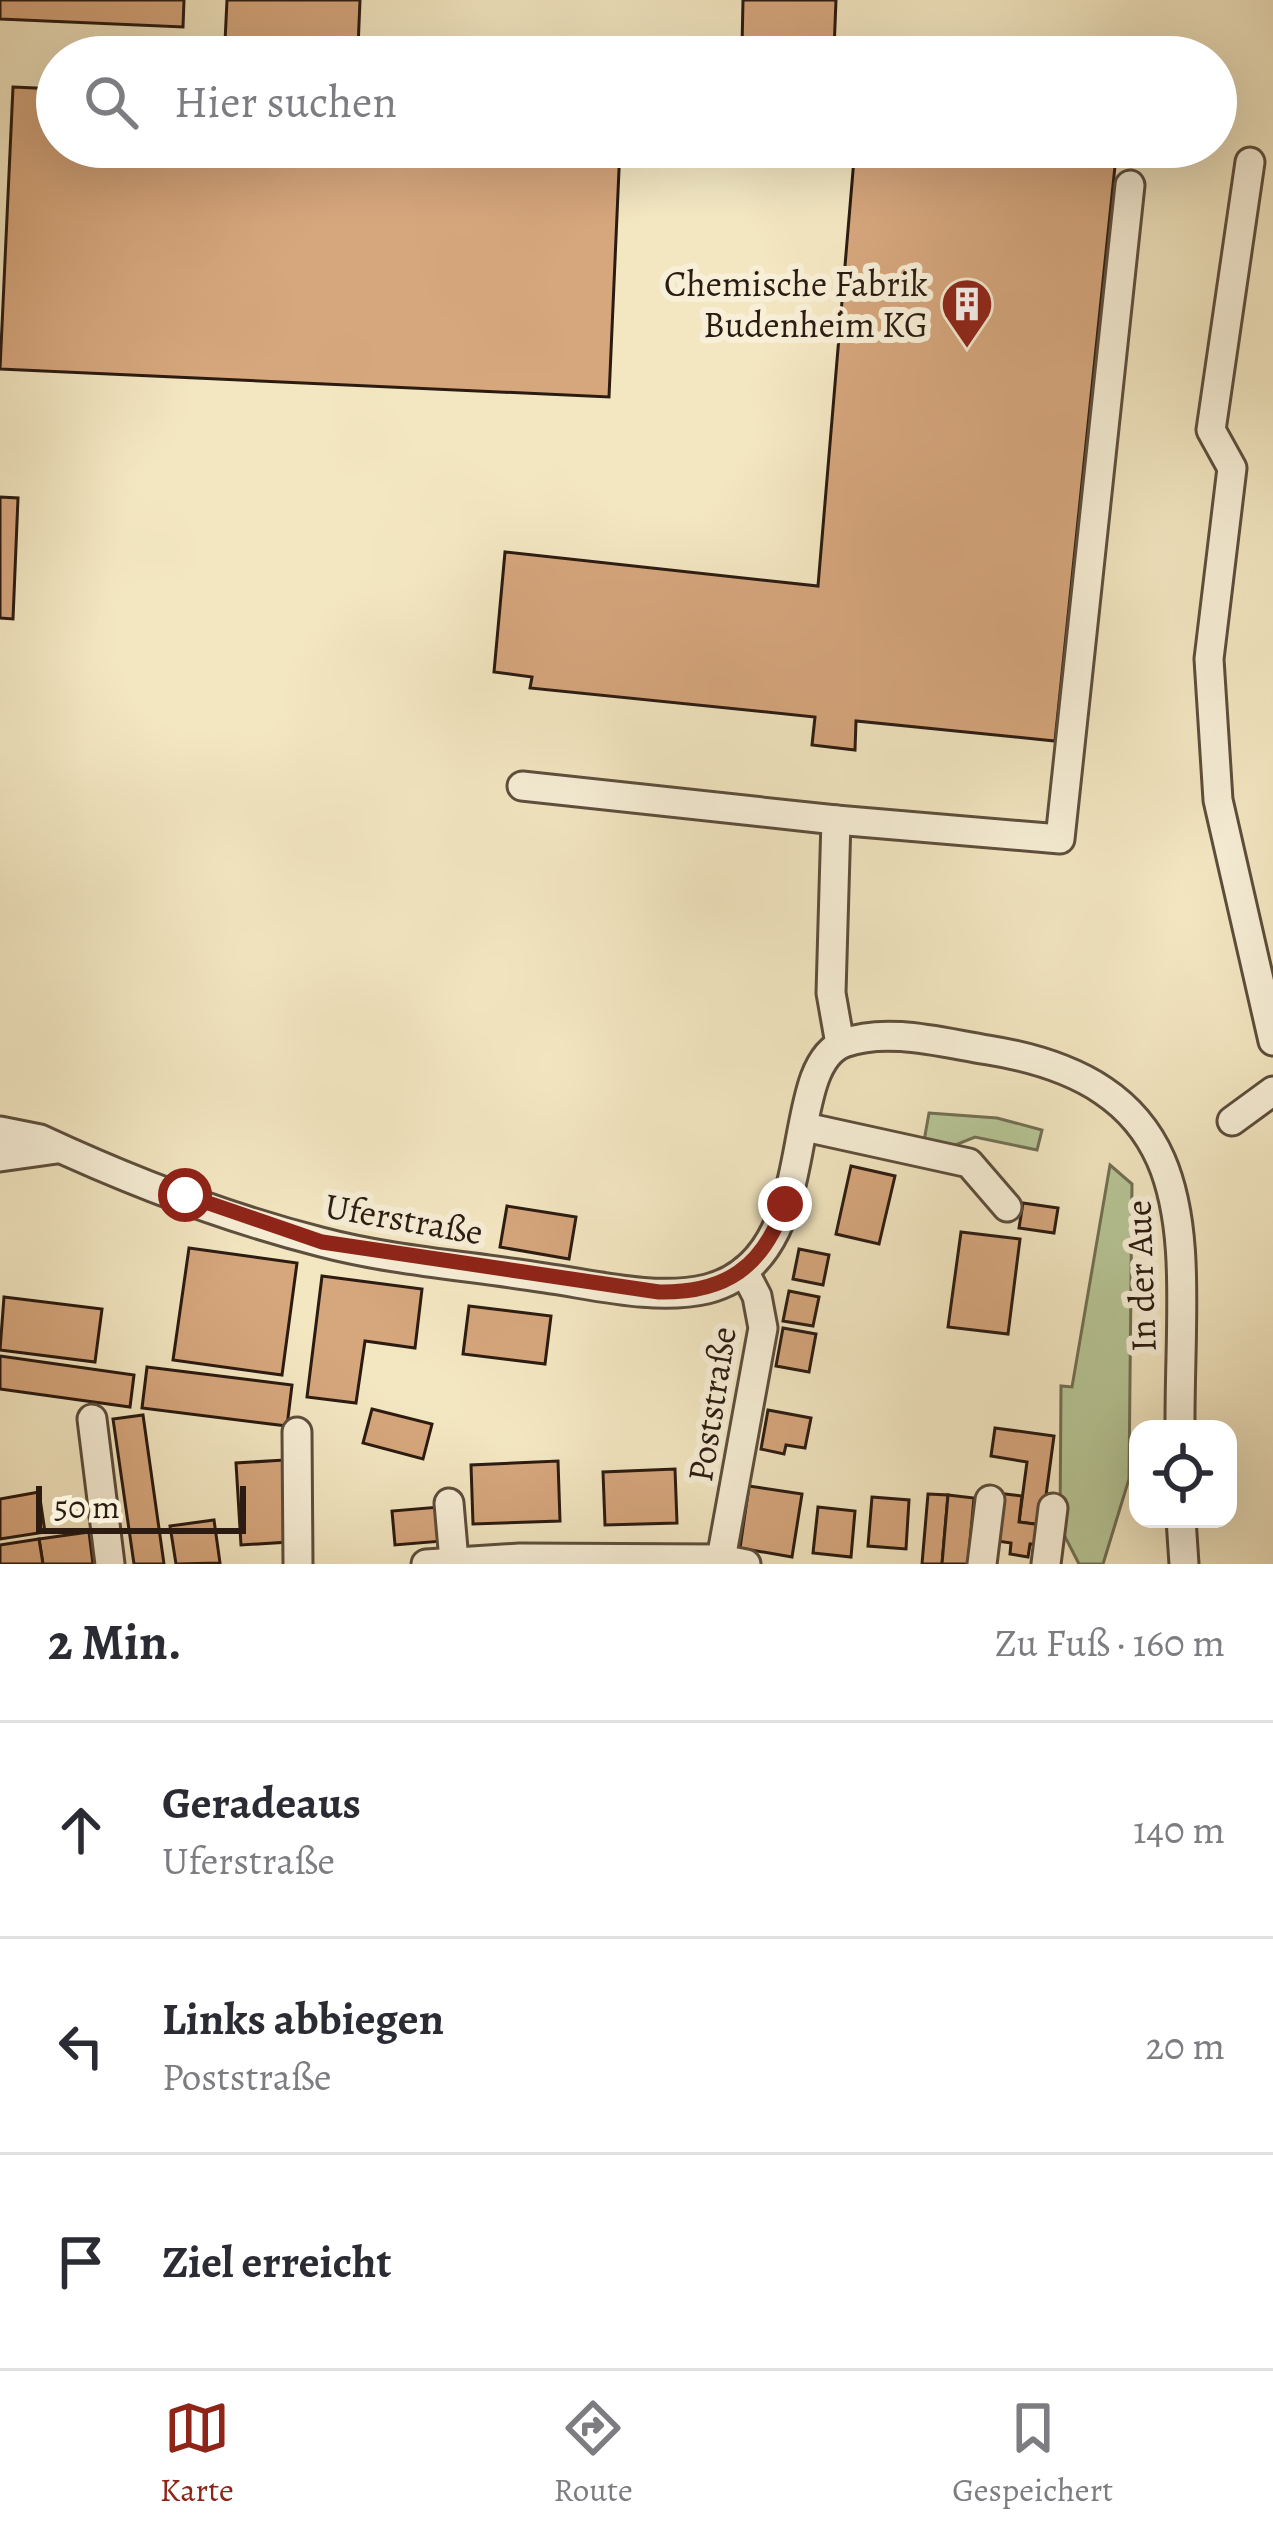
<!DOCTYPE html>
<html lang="de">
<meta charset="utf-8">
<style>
body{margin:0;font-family:Alegreya,serif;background:#f2f2f3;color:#2b2b33}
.controls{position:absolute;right:36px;bottom:36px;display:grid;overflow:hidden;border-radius:24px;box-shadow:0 12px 48px #0002}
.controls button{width:108px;height:108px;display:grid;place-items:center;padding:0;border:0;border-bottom:3px solid #e1e1e2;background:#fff;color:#2b2b33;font:60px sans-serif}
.scale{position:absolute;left:36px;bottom:30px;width:210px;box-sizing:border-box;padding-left:12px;border:6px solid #2b1b11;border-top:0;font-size:33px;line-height:42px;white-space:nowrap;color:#2b1b11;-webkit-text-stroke:9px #f7efd7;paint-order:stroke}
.stop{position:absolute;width:36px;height:36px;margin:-27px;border:9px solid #8f2418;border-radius:50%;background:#fff}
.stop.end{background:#8f2418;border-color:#fff;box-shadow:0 3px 12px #0008}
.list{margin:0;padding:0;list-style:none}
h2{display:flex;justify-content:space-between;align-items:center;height:156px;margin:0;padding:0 48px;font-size:51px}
h2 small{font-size:39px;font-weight:400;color:#7c7c81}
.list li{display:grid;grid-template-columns:78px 1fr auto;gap:36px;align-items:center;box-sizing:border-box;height:216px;padding:0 48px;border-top:3px solid #e1e1e2}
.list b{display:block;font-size:45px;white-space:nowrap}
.list p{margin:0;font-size:39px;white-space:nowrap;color:#7c7c81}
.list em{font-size:39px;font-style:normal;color:#7c7c81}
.icon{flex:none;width:66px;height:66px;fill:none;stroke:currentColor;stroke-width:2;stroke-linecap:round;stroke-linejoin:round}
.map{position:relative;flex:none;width:1273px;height:1564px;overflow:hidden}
.search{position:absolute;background:#fff;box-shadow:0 12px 48px #0002;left:36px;right:36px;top:36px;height:132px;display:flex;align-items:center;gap:30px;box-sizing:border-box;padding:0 42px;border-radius:66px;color:#7c7c81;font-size:45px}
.sheet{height:804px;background:#fff}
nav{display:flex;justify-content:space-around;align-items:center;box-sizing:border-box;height:168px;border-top:3px solid #e1e1e2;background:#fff;font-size:33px;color:#7c7c81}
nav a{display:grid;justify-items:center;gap:6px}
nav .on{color:#8f2418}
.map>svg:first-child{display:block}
</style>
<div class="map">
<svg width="1273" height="1564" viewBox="0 0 1273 1564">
<rect width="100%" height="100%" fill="#f3e7c2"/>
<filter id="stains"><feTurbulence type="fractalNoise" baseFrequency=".00167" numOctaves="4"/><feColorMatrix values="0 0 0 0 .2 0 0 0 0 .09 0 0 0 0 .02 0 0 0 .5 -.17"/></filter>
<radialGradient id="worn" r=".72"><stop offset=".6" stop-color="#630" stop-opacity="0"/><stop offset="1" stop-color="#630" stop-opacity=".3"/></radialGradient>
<g fill="#b7c697" stroke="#717054" stroke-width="3">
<polygon points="929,1113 997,1118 1042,1130 1037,1150 975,1137 953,1146 924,1141"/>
<polygon points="1110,1165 1132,1184 1129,1479 1103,1564 1079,1564 1060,1527 1061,1386 1072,1387"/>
</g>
<g fill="#d6a67d" stroke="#2b1b11" stroke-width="3">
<polygon points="0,0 184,0 183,27 0,19"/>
<polygon points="227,0 360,0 358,48 225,42"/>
<polygon points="743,0 836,0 834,50 742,47"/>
<polygon points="13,87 57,89 57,147 620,147 609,397 0,369"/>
<polygon points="855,147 1117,147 1055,741 856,721 855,750 812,745 815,717 530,688 532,677 494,672 505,552 818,586"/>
<polygon points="0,497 18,498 13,619 0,618"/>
<polygon points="851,1166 895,1176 879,1244 836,1234"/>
<polygon points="1023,1203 1058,1208 1054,1233 1019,1228"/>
<polygon points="507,1206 576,1217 569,1259 500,1247"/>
<polygon points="961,1232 1020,1239 1008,1334 948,1327"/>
<polygon points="189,1248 297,1263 282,1375 173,1360"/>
<polygon points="799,1249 829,1255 823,1285 793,1279"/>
<polygon points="322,1276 422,1289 415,1348 365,1341 356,1403 307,1397"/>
<polygon points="789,1291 819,1297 813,1326 783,1321"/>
<polygon points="4,1297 102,1309 95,1362 0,1350"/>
<polygon points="469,1306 551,1316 545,1364 463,1354"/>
<polygon points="783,1328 816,1334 809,1372 776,1366"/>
<polygon points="0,1356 134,1375 130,1407 0,1389"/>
<polygon points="147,1367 292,1385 287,1426 142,1408"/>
<polygon points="372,1409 432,1424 423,1459 363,1443"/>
<polygon points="768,1410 811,1418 805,1448 786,1445 784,1454 761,1449"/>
<polygon points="143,1415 164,1564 134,1564 113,1419"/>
<polygon points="995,1428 1054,1436 1042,1525 1019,1522 1027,1462 991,1456"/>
<polygon points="284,1460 289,1542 241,1545 236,1463"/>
<polygon points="558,1461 560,1521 473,1524 471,1465"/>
<polygon points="675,1469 677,1523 605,1525 603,1472"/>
<polygon points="749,1486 802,1494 792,1557 740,1548"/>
<polygon points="39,1492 45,1532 0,1539 0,1499"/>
<polygon points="997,1493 1022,1496 1019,1522 1042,1525 1039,1545 1030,1544 1028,1557 1010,1554 1011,1543 991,1540"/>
<polygon points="928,1494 948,1495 942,1564 922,1564"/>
<polygon points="948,1495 974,1498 968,1564 942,1564"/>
<polygon points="872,1497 909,1500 906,1549 868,1546"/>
<polygon points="439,1507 443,1541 395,1545 392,1511"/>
<polygon points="818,1507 855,1511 851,1557 813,1553"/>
<polygon points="214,1520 220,1563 176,1564 170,1526"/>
<polygon points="89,1532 93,1564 43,1564 39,1539"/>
<polygon points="39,1539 43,1564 0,1564 0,1545"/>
</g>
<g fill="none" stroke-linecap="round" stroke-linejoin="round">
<g stroke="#5d4e3d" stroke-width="33">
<g id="minor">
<polyline points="1250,162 1211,430 1232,468 1209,659 1218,800 1273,1041"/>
<polyline points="522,786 836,820"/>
<polyline points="840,1044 831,993 836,820 1060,839 1130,185"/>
<polyline points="1232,1121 1273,1091"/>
<polyline points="805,1127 969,1163 1007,1207"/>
<path d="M0,1131L40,1139C128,1180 227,1218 321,1242C393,1261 471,1266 545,1278C595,1285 656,1301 707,1289C827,1258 778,1068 844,1043C888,1027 943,1043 988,1050C1218,1087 1179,1247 1180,1429"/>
<polyline points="0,1157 57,1149"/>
<polyline points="92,1419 110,1564"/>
<polyline points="297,1432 298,1564"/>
<polyline points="449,1503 454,1561"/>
<polyline points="1181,1519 1184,1564"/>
<polyline points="721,1559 763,1328 757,1296 744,1271"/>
<polyline points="426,1564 520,1558 721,1559 746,1564"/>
<polyline points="982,1564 990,1500"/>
<polyline points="1046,1564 1053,1508"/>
</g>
</g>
<use href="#minor" stroke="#f7efd7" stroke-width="27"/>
</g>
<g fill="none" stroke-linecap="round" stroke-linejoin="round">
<path stroke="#8f2418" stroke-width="15" d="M185,1195L322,1242L659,1292C726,1293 763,1267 785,1204"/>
</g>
<defs>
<g id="building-pin" transform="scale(2.7)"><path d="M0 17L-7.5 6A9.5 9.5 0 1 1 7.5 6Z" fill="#8f2418" stroke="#f7efd7"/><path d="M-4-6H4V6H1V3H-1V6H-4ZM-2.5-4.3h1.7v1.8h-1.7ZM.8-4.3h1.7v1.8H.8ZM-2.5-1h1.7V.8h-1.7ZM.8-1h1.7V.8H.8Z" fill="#fff"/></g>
</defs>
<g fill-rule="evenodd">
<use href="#building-pin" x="967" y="304"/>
</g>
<g text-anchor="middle" stroke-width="12" stroke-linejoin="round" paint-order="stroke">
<g font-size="36" fill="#2b1b11" stroke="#f7efd7" text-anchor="end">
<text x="928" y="296">Chemische Fabrik<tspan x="928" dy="41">Budenheim KG</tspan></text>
</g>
<g font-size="36" fill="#2b1b11" stroke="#f7efd7">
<text transform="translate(404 1218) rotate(10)" y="13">Uferstraße</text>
<text transform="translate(1140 1276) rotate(-92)" y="13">In der Aue</text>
<text transform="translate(711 1404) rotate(-81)" y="13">Poststraße</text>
</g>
</g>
<rect width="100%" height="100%" filter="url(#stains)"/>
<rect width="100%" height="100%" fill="url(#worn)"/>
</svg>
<div class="controls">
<button><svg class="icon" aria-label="locate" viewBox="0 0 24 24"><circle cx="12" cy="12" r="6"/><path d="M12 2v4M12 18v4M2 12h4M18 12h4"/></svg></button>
</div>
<div class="scale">50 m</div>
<div class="stop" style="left:185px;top:1195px"></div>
<div class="stop end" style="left:785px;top:1204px"></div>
<div class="search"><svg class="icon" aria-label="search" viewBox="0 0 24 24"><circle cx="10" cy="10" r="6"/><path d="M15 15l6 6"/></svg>Hier suchen</div>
</div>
<section class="sheet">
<h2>2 Min.<small>Zu Fuß · 160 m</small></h2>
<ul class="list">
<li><svg class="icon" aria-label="ahead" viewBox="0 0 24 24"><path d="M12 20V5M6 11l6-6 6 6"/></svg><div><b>Geradeaus</b><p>Uferstraße</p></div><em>140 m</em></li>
<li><svg class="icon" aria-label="left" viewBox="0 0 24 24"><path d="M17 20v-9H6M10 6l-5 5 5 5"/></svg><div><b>Links abbiegen</b><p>Poststraße</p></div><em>20 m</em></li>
<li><svg class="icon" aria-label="arrive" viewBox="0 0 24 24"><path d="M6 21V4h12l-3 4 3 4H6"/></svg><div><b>Ziel erreicht</b></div></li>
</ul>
</section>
<nav>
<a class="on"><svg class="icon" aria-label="map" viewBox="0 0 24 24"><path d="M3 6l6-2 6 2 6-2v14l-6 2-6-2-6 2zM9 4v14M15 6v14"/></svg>Karte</a>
<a><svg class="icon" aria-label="directions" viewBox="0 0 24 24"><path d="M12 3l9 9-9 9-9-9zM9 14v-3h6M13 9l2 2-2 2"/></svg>Route</a>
<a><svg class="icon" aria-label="saved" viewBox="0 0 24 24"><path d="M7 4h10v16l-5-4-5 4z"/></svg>Gespeichert</a>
</nav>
